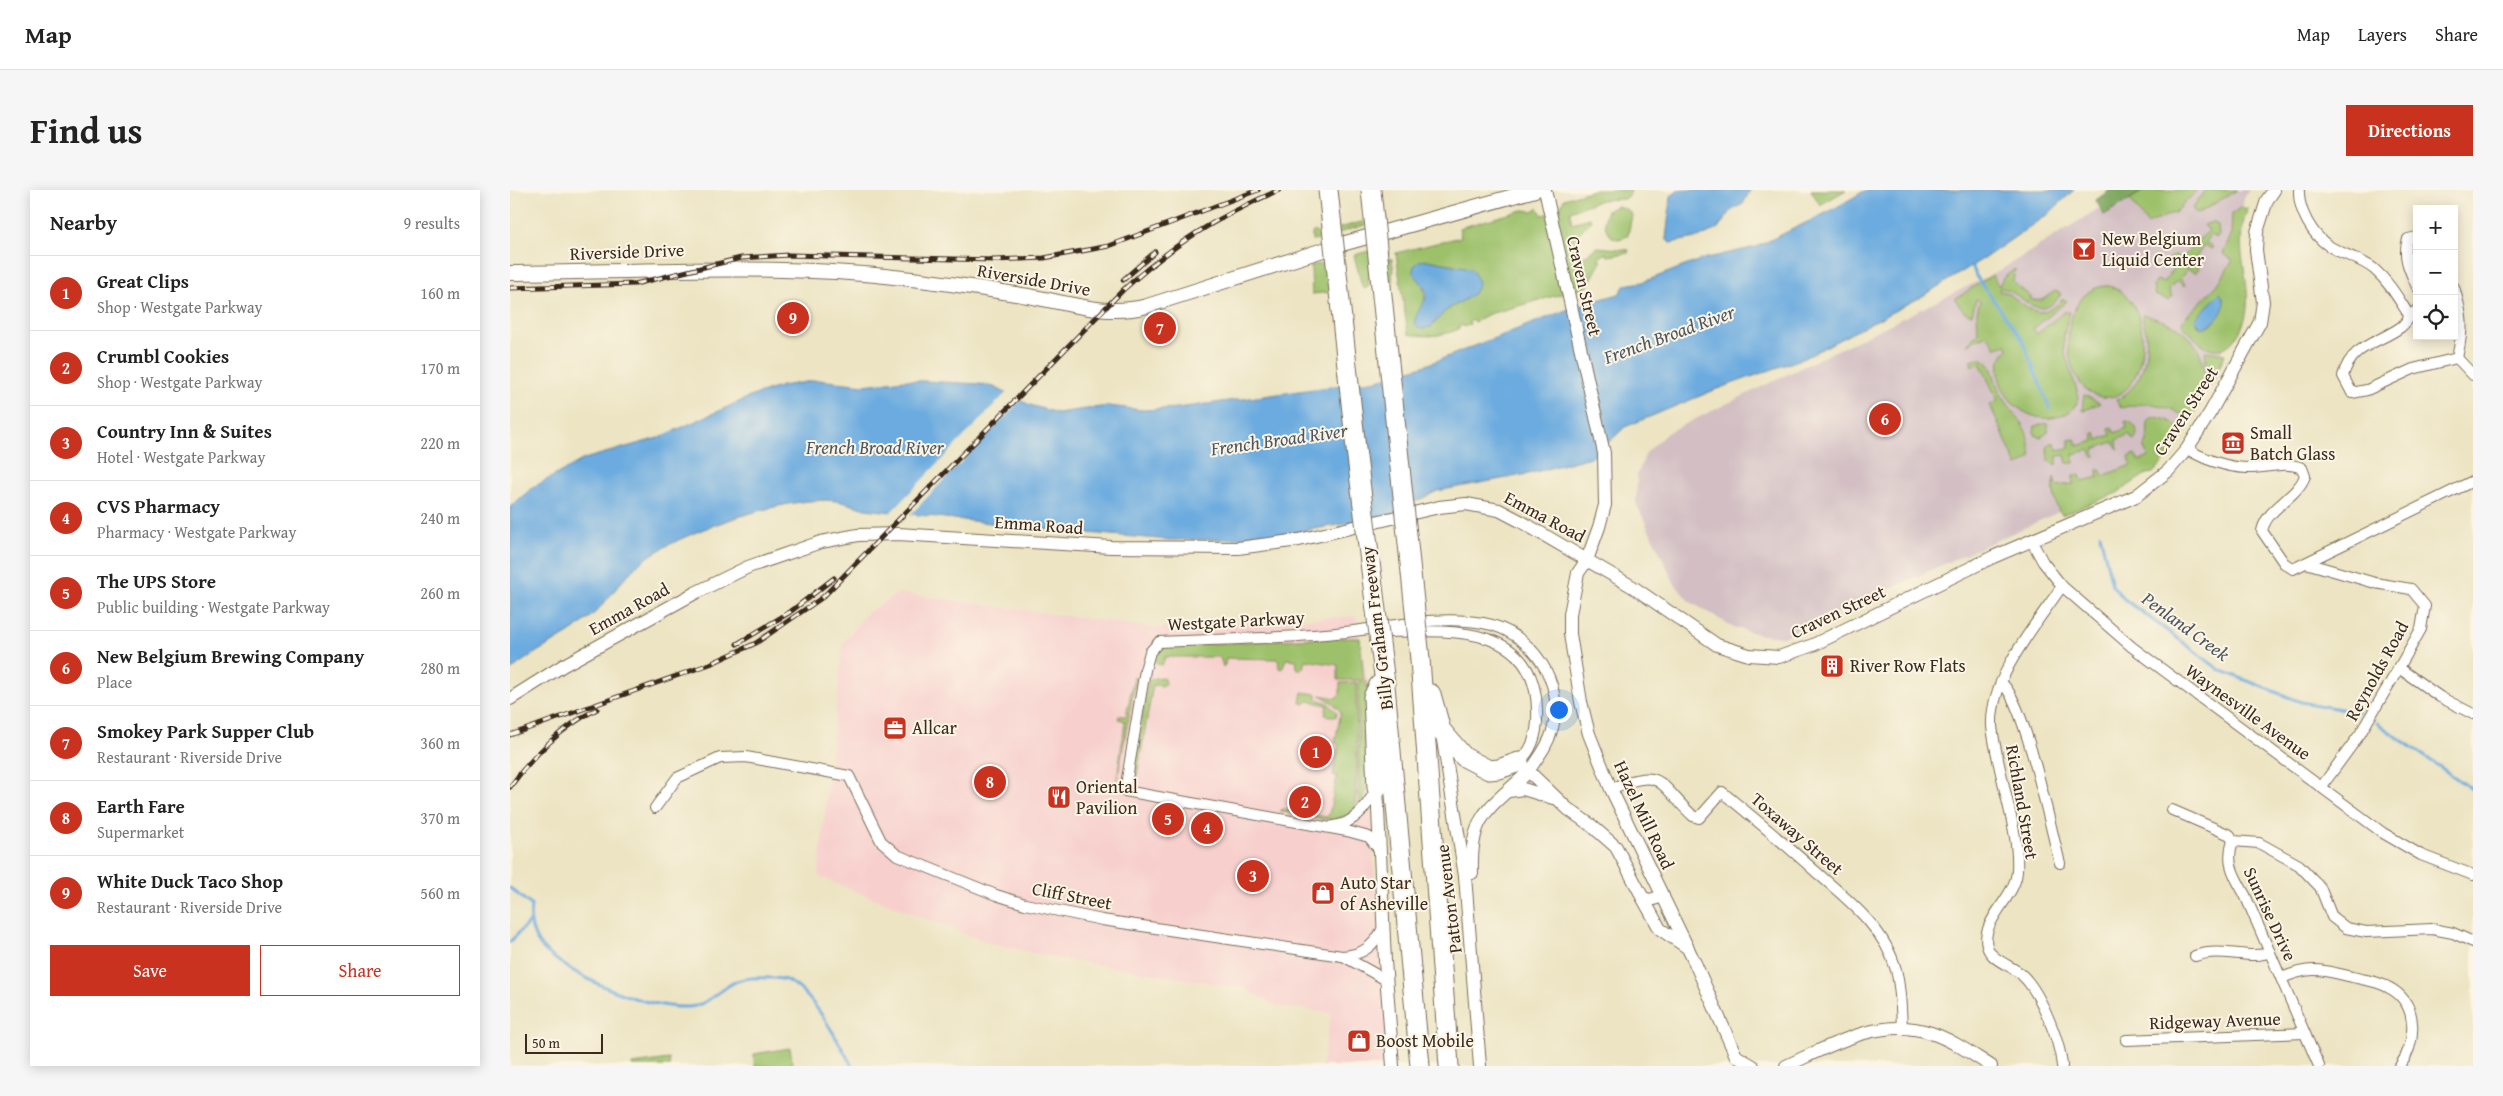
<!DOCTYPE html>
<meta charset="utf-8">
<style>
body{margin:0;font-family:"Gentium Book Plus",serif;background:#f6f6f6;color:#222}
.controls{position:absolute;right:15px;top:15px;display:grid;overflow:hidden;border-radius:0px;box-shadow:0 2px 12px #0003}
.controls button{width:45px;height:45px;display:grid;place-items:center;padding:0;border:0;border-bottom:1px solid #e0e0e0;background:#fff;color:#222;font:25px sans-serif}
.scale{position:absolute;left:15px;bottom:12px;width:78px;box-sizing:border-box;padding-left:5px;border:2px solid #3b2a1e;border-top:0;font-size:14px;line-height:18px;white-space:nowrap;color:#3b2a1e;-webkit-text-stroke:4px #fcf5e5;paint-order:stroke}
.you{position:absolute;left:1048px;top:519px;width:18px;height:18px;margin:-12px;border:4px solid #fff;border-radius:50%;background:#1a73e8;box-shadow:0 0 0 8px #1a73e833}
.badge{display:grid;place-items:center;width:32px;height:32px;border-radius:50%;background:#c8321e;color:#fff;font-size:16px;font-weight:700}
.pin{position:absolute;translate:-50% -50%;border:2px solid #fff;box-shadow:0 1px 5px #0006}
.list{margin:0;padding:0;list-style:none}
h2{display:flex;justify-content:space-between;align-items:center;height:65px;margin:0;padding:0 20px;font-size:21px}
h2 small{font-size:16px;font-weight:400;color:#767676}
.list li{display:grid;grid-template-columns:32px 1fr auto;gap:15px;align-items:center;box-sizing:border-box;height:75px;padding:0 20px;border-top:1px solid #e0e0e0}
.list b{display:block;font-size:19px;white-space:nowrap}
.list p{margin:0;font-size:16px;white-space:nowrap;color:#767676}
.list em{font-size:16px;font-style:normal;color:#767676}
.actions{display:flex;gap:10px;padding:15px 20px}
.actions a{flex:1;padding:11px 0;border:1px solid #c8321e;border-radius:0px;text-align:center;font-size:18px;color:#c8321e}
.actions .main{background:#c8321e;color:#fff}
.icon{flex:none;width:28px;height:28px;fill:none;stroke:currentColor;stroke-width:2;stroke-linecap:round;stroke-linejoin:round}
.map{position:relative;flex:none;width:1963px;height:876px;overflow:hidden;border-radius:0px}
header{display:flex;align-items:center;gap:30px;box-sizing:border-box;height:70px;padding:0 25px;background:#fff;border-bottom:1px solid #e0e0e0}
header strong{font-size:24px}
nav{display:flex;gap:28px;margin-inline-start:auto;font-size:18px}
.intro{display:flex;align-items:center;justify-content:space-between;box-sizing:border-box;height:120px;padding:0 30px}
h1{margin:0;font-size:35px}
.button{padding:12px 22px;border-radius:0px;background:#c8321e;color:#fff;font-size:18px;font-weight:700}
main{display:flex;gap:30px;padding:0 30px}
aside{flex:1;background:#fff;border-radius:0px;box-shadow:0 2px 12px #0003}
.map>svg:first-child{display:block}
</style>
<header>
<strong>Map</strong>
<nav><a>Map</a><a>Layers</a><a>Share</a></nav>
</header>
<div class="intro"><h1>Find us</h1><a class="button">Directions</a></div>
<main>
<aside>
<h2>Nearby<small>9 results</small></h2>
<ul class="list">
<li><span class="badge">1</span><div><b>Great Clips</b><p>Shop · Westgate Parkway</p></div><em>160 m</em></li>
<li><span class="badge">2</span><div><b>Crumbl Cookies</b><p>Shop · Westgate Parkway</p></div><em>170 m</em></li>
<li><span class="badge">3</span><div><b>Country Inn &amp; Suites</b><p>Hotel · Westgate Parkway</p></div><em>220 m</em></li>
<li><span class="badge">4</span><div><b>CVS Pharmacy</b><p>Pharmacy · Westgate Parkway</p></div><em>240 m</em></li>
<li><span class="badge">5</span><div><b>The UPS Store</b><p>Public building · Westgate Parkway</p></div><em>260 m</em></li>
<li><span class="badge">6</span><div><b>New Belgium Brewing Company</b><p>Place</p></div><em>280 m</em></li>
<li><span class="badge">7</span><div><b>Smokey Park Supper Club</b><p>Restaurant · Riverside Drive</p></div><em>360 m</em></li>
<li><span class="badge">8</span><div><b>Earth Fare</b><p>Supermarket</p></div><em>370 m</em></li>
<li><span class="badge">9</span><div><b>White Duck Taco Shop</b><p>Restaurant · Riverside Drive</p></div><em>560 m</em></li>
</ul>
<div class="actions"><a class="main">Save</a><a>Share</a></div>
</aside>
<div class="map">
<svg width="1963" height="876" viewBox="0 0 1963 876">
<rect width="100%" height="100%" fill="#fcf5e5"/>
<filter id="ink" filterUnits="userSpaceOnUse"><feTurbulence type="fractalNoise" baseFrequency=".02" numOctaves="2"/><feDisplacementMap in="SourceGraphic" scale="10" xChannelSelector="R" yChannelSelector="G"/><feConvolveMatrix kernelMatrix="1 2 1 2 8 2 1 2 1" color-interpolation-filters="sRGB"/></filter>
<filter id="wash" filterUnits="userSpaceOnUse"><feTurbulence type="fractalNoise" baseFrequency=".0096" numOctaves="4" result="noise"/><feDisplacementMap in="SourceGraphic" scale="20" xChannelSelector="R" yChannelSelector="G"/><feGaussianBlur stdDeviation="1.12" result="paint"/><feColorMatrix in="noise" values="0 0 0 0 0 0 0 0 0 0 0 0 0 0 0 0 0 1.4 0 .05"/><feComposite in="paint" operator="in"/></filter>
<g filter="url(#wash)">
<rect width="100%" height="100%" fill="#ece4c2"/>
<polygon fill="#f7d0cd" points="389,403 645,438 846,426 859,501 864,678 879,876 812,876 821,823 766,816 734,798 556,770 478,753 308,686 333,454 357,423"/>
<polygon fill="#d2bec3" points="1618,0 1739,0 1734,6 1727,62 1733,125 1654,260 1560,317 1273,447 1253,445 1225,438 1179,411 1165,394 1126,313 1127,285 1136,263 1157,243 1489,81"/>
<g fill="#9dc16b" stroke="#6c7644" fill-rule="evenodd">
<path d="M1083,0H1121L1120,4L1114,9L1091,10L1060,21L1062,33L1080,28L1081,31L1066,46L1069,70L1087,57L1119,60L1118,63L1098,66L1096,63L1089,68L1091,72L1077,97L979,124L964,132L962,130L959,132L960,134L954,137L952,135L948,137L949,139C930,147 917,147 898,144L886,63L951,47L949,38L1013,20L1023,21L1028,18L1032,25L1048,22L1054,9ZM917,70L960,78L957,108L934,122L920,138L911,119C918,108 913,103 913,91C913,85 916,77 917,70Z"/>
<polygon points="1301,0 1336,0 1310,15"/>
<polygon points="1635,0 1687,0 1666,22 1637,34 1620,9"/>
<polygon points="1696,0 1727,0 1687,24 1682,18"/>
<path d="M1107,16L1118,20L1122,25L1118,45C1102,58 1089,35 1097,21Z"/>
<path d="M1731,17L1738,19C1720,58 1745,93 1735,129C1726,158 1705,171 1683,146C1678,140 1673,138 1672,131L1708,94L1723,70L1713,64L1721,45L1722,24ZM1710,104L1713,111C1711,123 1705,139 1689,137L1685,129Z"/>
<polygon points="872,21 878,28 802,51 802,43 804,41 808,44 869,27"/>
<polygon points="1702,32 1708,35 1709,45 1707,48 1700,45 1696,52 1702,56 1702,59 1694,55 1683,72 1689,78 1685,83 1678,79 1670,88 1675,95 1673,96 1667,90 1659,99 1662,107 1658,110 1645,105 1643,96 1647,90 1654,93 1665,75 1659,69 1664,64 1671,69 1685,53 1680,45 1688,50 1699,41 1694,35"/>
<polygon points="875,57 880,64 877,65 878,69 882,69 884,82 882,83 883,94 878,95 874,87 858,89 859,96 855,99 852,96 844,65"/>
<polygon points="830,70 832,101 802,104 801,76"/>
<path d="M1505,79L1503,92L1521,107V110H1532L1545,101L1551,104C1529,138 1510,99 1490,98L1489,101C1511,103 1523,141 1553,109L1557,111L1523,139L1527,144L1554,122H1560L1554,144V161L1569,207C1564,228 1538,232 1521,225C1496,216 1476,179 1498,159L1496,155L1486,158L1477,145L1457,154L1468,143L1467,122L1470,111L1466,109L1462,124C1453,124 1449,115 1445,109L1482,85L1489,96L1493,88Z"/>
<path d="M1599,96C1636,106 1639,162 1623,190C1618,199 1610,206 1600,207C1547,213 1542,95 1599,96Z"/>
<path d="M1633,124C1637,125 1642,128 1647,129C1697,143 1706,189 1681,230C1655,214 1641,210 1611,218L1606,210C1631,198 1639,169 1636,143C1635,137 1632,130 1633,124Z"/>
<polygon points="1695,161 1715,164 1701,196 1699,195"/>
<path d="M1469,168C1485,172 1483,190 1490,202C1506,230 1518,230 1521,268L1507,276L1480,215L1488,211L1470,173L1462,176L1460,170Z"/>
<polygon points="1574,205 1590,213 1572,221"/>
<path d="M1646,227L1658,230L1675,240L1665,259L1643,283L1636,284L1607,303L1552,325C1544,317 1543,299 1544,287L1546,296L1563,294V285H1570L1572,291L1589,287L1587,279H1590L1593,286L1621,275L1619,267L1624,264L1629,271L1639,267L1634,258C1640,248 1636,239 1639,229Z"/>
<path d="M1615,231C1626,232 1630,242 1624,251L1619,244L1607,250L1608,259L1603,252L1584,259L1585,266L1583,267L1579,260L1563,264L1564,273H1557L1555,265L1547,266V275L1538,270L1537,258L1540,253H1545L1547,260L1559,258V250L1565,249L1568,256L1584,251L1583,243H1586L1588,250L1601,245L1599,238L1602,237L1605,243L1617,238Z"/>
<polygon points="1538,233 1538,242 1531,247 1526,246 1524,242 1525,236"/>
<polygon points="807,448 850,448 854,490 828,490 828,475 795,470 793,478 789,480 786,478 787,470 776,469 772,479 769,478 768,469 716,468 715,475 713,477 710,467 655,467 652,475 647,474 643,469 646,457"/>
<polygon points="624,487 626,489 607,590 615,531 608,529 609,526 616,526"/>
<polygon points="651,487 654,489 655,493 653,496 643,495 625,596 621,590 638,492 641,489"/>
<path d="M846,492L847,578L845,621C822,636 796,627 770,621L772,619L816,627L819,625L827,586L823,585L829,555L825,552L831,522L823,513L810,505L826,508L830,504V493Z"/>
<path d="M848,492H857C858,509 854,526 854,544C854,567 863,597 849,618Z"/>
<polygon points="792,502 807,504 807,509 818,513 827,522 826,527 815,525 817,515 798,511 795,514 790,513"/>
<polygon points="280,858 283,876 245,876 244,864"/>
<polygon points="159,869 160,876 122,876 122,874"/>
</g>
<polygon fill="#7ea75f" stroke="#5c683e" points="1600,0 1635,0 1594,25 1586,10"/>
<g fill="#6cabdf" stroke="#546a7e">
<polygon points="1169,0 1240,0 1233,14 1222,20 1208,38 1190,47 1160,53 1156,49 1161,6"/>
<path d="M1356,0H1564L1538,24L1476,67L1411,107L1294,168L1207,199L1115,237L1084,266L1018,284L927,301L876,327L774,344L715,349L660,350L543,340L355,319C345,316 335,312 326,311C280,304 166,343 130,373C111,389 98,412 79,428C55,449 24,460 0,481V317L22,298L74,269L148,248L242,206L272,196L308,190L354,195L395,190L470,194L484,197L520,215L547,223L598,216L633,220L668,218L868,190L916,175L1069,115L1109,104L1115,95L1133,92L1193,69L1246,57L1320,21Z"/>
<path d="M917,70L960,78C965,83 971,93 966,100C961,109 946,113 937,120C930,125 925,136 917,138C911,140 907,138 904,133C911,107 928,110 903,83L904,76L909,71Z"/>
<path d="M1710,103C1722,117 1705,135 1691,138L1685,129Z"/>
</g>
<polygon fill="#ece4c2" points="498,201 512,209 399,326 379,324"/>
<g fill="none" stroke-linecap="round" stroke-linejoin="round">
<g stroke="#6cabdf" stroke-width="3">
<polyline points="1461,72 1466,86 1512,149 1540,219"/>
<polyline points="1590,344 1602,395 1613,408 1710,480 1791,512 1848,522"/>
<polyline points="1867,533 1963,600"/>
<path d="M0,698L21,715C19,733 23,751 38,763C70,790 134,818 177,817C197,817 210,798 227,791C238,787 260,787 272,789C299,794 329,853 342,876"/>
<polyline points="0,752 19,732"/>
</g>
</g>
</g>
<g filter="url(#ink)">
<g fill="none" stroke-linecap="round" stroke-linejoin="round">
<g stroke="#796b57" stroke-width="12">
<g id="minor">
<path d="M1789,0C1788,20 1802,45 1819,56C1833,65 1850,68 1864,79C1879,92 1888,108 1899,125"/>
<path d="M1907,47L1898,49C1892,67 1900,81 1907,97"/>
<path d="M1907,120C1900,125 1897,132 1891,137C1867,154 1841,155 1833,186L1842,203L1857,200L1903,179L1947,168C1954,137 1953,127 1944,97"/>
<polyline points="1947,168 1963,185"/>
<path d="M1677,259C1696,270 1715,277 1737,278C1756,279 1774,270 1792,278L1795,286C1787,308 1757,317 1752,341L1774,373L1783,379L1963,291"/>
<polyline points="1521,350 1533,372 1552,396 1622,457 1873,643 1911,665 1963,685"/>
<polyline points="1796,373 1865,393 1901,399 1915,416 1911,439 1890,476 1850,544 1812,596"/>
<path d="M880,442C943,440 1025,435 1027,520C1028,539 1024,559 1009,572"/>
<polyline points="1889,478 1930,507 1963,524"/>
<path d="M1491,493C1514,507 1541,641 1550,673"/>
<path d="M1101,599C1153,575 1149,595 1183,626L1189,628L1212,602C1244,628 1275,654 1305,681C1337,709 1375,738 1386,780C1391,799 1391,819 1392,838"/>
<path d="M145,618L167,588L210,568L236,567L339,586L371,651L387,665L486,705L515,714L592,730L832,766C853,765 864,756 873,738"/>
<polyline points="1662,620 1720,645 1723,651"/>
<path d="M823,636C845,634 857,616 867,598"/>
<path d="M870,661L859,647L837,641L615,601L635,480L640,462L649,452C708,449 767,449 826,443C875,439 924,424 973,433C1021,441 1057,493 1042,541C1038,556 1028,568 1020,580"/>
<polyline points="833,766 876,790"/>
<path d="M1685,766C1712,756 1740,771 1760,762"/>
<path d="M1772,788C1801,775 1813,780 1842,787C1856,790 1871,792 1883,800C1909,817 1906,853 1890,876"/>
<polyline points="1616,850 1794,843"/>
<path d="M1552,876C1550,851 1530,801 1511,784C1501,775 1481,771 1477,756C1470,731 1506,707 1507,681C1509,652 1499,620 1493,592C1489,574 1484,555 1482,536C1480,487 1526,435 1552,396"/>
<path d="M1809,876L1735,705C1725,687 1715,673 1723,651L1749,653L1789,675L1810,697L1822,727L1836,738L1856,742L1922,739L1943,743L1963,752"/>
</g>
</g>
<g stroke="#796b57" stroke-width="14">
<g id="tertiary">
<polyline points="1035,0 1094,263 1095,315 1089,337 1077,370 1068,383 1060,424 1060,444 1071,512 1079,544 1101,599 1185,773 1226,866 1243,876"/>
<polyline points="0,509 54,475 185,403 238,377 311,352 348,345 388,344 601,357 728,358 789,350 929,317 956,314 989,320 1010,331 1123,397 1207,455 1239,465 1269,467 1303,455 1483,367 1626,306 1658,281 1677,259 1701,221 1750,132 1753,112 1746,60 1747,42 1757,10 1764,0"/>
<polyline points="932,544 955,686 970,876"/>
<polyline points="1009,572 1058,619 1082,636 1106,657 1133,708 1140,710 1153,706"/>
<polyline points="867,598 875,771 883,876"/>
<polyline points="999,601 1013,599 1043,608"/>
<path d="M962,683C960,621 980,620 1020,580"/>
<polyline points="1131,705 1150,739 1178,758"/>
<path d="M1276,876C1320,856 1370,826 1421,843C1442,850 1462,864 1481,876"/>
</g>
</g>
<g stroke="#796b57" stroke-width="16">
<path id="secondary" d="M0,83C125,82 250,74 375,86C423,91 471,98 518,106C559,113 596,127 637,116L832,54L1025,0"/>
</g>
<g stroke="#796b57" stroke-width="21">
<g id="motorway">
<polyline points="910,469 939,876"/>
<polyline points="874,485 910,876"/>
<polyline points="921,504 931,540 954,567 979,580 989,579 1009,572"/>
<polyline points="867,598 863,507 869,495"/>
</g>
</g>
<use href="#minor" stroke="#fff" stroke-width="10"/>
<use href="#tertiary" stroke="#fff" stroke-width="12"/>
<use href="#secondary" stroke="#fff" stroke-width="14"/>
<use href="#motorway" stroke="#fff" stroke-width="19"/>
<g stroke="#3b2a1e" stroke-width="5">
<g id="rail">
<polyline points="613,90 645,62"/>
<polyline points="0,98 125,94 231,68 279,65 485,70 534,68 599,56 748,0"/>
<polyline points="227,454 280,422 324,388"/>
<path d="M0,545L200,474L246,453L313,407L613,100C665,53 705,28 769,0"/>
<path d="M0,597C22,566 53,536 87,519"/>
</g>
</g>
<use href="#rail" stroke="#fcf5e5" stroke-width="3" stroke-dasharray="9" stroke-linecap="butt"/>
<g stroke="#796b57" stroke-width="21" stroke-linecap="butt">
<g id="motorway-bridge">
<polyline points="818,0 846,259 874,485"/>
<polyline points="861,0 910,469"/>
</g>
</g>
<use href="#motorway-bridge" stroke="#fff" stroke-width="19"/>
</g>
</g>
<defs>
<g id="bar-square" transform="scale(1.25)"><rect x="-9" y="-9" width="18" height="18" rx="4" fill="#c8321e" stroke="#fcf5e5"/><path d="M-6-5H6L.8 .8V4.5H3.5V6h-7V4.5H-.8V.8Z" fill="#fff"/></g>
<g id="museum-square" transform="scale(1.25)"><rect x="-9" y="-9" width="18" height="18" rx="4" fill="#c8321e" stroke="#fcf5e5"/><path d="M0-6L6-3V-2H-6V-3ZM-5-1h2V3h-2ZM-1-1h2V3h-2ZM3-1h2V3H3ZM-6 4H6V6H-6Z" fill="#fff"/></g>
<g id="building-square" transform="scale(1.25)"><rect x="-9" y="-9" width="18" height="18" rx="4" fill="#c8321e" stroke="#fcf5e5"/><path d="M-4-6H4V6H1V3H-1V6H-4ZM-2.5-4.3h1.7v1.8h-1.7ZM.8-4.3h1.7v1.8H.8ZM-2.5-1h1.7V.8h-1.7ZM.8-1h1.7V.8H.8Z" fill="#fff"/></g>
<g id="office-square" transform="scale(1.25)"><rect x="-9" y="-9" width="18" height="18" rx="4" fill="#c8321e" stroke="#fcf5e5"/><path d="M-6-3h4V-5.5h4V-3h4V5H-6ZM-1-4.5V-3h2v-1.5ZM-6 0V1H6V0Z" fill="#fff"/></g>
<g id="restaurant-square" transform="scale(1.25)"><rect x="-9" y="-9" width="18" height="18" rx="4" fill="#c8321e" stroke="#fcf5e5"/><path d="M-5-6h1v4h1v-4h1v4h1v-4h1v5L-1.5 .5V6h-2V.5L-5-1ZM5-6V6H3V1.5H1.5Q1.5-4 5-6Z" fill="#fff"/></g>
<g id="shop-square" transform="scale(1.25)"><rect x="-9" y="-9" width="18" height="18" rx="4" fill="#c8321e" stroke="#fcf5e5"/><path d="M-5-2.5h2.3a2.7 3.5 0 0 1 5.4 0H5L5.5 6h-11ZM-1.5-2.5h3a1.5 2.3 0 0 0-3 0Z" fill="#fff"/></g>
</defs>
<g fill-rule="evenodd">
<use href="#bar-square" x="1574" y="59"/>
<use href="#museum-square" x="1723" y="253"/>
<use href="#building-square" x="1322" y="476"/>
<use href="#office-square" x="385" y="538"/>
<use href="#restaurant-square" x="549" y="607"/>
<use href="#shop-square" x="813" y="703"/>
<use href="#shop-square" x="849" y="851"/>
</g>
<g text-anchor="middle" stroke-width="4" stroke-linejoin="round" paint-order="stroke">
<g font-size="18" fill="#3b2a1e" stroke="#fcf5e5" text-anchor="start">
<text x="1592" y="55">New Belgium<tspan x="1592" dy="21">Liquid Center</tspan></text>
<text x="1740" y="249">Small<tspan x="1740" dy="21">Batch Glass</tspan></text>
<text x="1340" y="482">River Row Flats</text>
<text x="402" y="544">Allcar</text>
<text x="566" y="603">Oriental<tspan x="566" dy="21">Pavilion</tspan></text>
<text x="830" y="699">Auto Star<tspan x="830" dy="21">of Asheville</tspan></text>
<text x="866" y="857">Boost Mobile</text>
</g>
<g font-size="18" fill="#3b2a1e" stroke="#fcf5e5">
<text transform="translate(117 62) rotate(-2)" y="6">Riverside Drive</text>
<text transform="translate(524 90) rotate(10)" y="6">Riverside Drive</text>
<text transform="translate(1074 96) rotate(77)" y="6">Craven Street</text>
<text transform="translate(1676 221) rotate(-57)" y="6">Craven Street</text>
<text transform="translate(1035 327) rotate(28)" y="6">Emma Road</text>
<text transform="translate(529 335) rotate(4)" y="6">Emma Road</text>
<text transform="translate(119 419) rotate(-29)" y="6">Emma Road</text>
<text transform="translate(1328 422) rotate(-25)" y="6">Craven Street</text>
<text transform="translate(726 431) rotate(-3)" y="6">Westgate Parkway</text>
<text transform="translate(867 438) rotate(-97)" y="6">Billy Graham Freeway</text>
<text transform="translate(1867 481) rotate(-61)" y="6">Reynolds Road</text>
<text transform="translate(1738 522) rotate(36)" y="6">Waynesville Avenue</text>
<text transform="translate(1512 612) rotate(80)" y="6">Richland Street</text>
<text transform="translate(1134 625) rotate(65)" y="6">Hazel Mill Road</text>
<text transform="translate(1287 644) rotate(41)" y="6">Toxaway Street</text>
<text transform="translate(562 706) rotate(11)" y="6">Cliff Street</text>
<text transform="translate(939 709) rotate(-97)" y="6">Patton Avenue</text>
<text transform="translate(1760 724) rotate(65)" y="6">Sunrise Drive</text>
<text transform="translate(1705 831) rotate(-2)" y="6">Ridgeway Avenue</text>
</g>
<g font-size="19" font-style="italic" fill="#4c5762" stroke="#fcf5e5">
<text transform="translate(1159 144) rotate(-20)" y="7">French Broad River</text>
<text transform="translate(769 249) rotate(-8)" y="7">French Broad River</text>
<text x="365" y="264">French Broad River</text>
<text transform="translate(1676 436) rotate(36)" y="7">Penland Creek</text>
</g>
</g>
</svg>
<div class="controls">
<button>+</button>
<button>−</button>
<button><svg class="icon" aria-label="locate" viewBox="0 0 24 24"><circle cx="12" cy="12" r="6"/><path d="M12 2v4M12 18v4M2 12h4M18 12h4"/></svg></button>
</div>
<div class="scale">50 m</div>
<div class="you"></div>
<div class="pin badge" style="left:806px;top:562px">1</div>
<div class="pin badge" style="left:795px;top:612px">2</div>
<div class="pin badge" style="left:743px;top:686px">3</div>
<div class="pin badge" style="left:697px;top:638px">4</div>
<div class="pin badge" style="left:658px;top:629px">5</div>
<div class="pin badge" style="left:1375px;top:229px">6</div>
<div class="pin badge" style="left:650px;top:138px">7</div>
<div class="pin badge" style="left:480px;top:592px">8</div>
<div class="pin badge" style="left:283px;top:128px">9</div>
</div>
</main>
